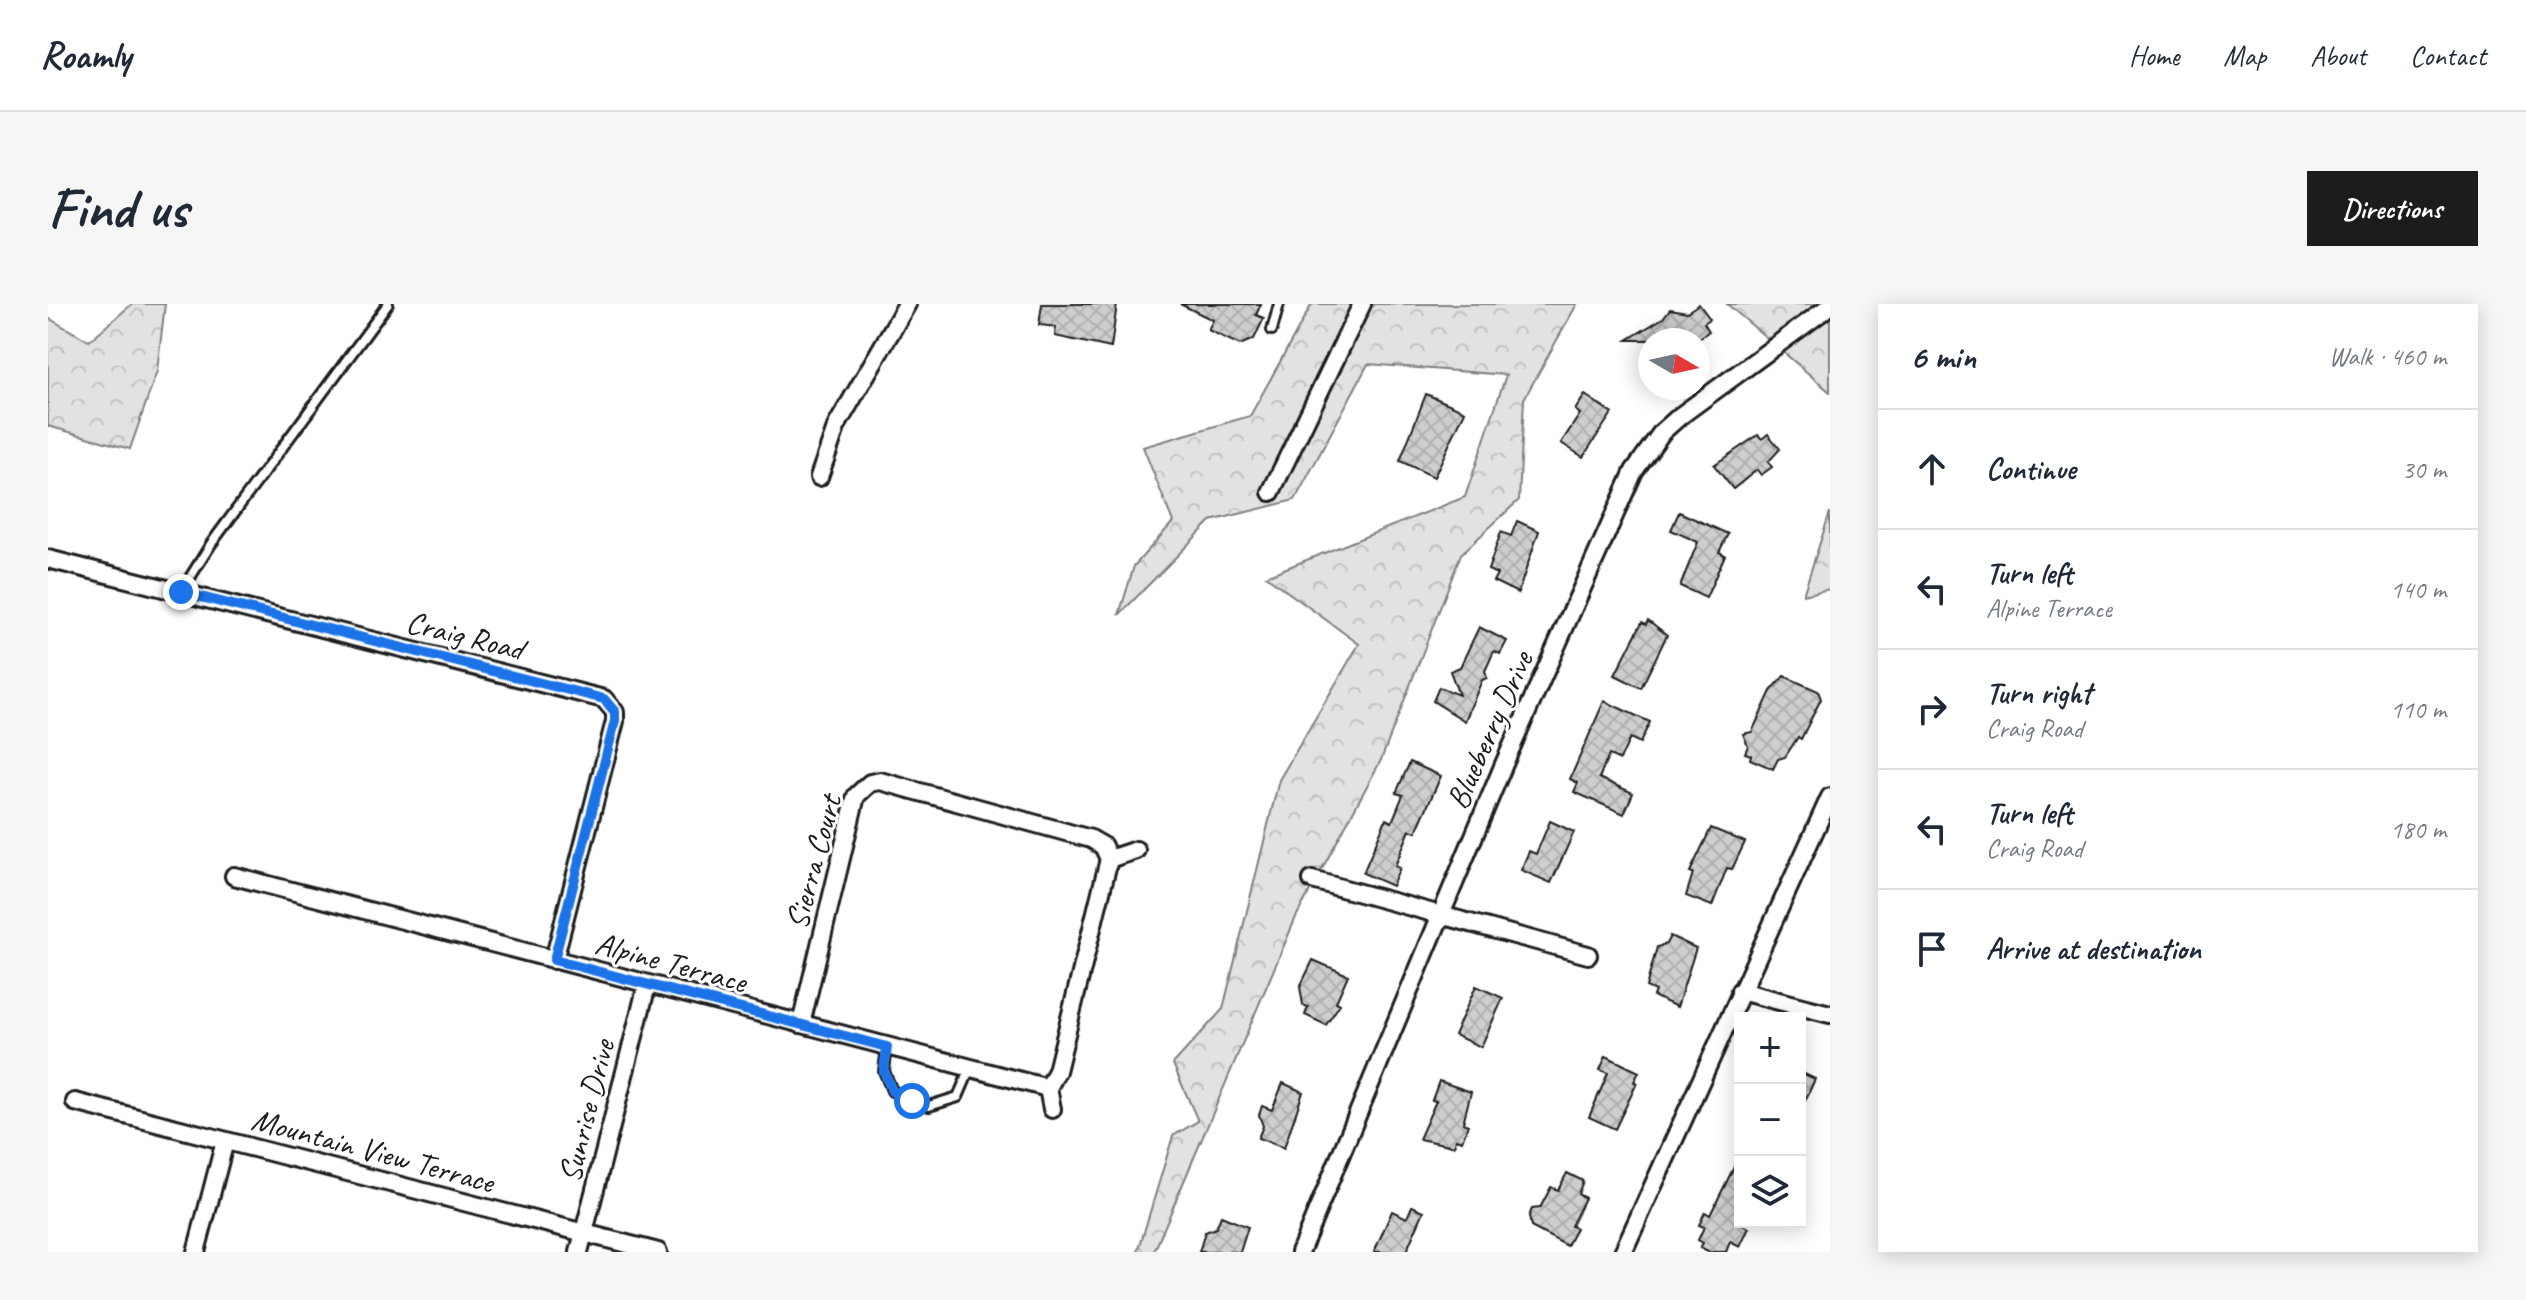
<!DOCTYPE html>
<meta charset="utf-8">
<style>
body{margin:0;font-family:Caveat,sans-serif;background:#f6f6f7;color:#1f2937}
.controls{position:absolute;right:24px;bottom:24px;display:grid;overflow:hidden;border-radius:0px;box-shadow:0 4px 20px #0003}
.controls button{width:72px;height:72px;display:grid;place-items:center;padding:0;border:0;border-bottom:2px solid #e0e1e3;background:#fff;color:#1f2937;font:40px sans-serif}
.compass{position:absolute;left:1590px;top:24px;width:72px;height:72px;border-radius:50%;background:#fff;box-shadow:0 4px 20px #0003;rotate:99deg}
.stop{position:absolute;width:24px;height:24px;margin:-18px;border:6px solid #1a73e8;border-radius:50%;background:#fff}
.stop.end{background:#1a73e8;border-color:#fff;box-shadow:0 2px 8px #0008}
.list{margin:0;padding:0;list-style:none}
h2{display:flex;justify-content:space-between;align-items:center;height:104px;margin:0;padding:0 32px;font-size:34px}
h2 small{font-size:26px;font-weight:400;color:#747a83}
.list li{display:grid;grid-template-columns:52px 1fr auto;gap:24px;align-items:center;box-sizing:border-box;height:120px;padding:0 32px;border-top:2px solid #e0e1e3}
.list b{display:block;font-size:30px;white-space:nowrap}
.list p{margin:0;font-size:26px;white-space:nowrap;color:#747a83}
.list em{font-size:26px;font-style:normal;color:#747a83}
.icon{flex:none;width:44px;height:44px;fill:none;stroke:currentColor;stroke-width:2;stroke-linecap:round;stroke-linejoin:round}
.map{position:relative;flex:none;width:1782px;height:948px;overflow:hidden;border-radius:0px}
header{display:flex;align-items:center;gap:48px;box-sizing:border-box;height:112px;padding:0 40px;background:#fff;border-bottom:2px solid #e0e1e3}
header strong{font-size:38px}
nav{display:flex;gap:44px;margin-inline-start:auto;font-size:28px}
.intro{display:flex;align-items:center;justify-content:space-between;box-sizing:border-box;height:192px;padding:0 48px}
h1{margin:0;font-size:56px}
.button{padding:20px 36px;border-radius:0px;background:#1c1c1c;color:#fff;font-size:28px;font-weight:700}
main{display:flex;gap:48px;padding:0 48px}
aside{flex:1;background:#fff;border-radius:0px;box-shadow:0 4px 20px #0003}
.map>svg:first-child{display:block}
</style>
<header>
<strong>Roamly</strong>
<nav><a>Home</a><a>Map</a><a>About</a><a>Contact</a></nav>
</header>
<div class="intro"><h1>Find us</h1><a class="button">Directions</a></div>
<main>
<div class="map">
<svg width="1782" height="948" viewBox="0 0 1782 948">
<defs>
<pattern id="forest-crowns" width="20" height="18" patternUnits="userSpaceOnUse" patternTransform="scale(2)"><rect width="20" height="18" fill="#e2e2e2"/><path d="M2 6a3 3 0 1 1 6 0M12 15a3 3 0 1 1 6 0" fill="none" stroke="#c1c1c1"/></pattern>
<pattern id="building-cross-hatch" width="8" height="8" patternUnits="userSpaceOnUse" patternTransform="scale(2)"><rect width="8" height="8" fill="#cecece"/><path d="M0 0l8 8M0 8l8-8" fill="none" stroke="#b0b0b0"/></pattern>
</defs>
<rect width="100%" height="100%" fill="#fff"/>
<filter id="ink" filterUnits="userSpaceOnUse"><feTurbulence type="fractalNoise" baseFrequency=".0125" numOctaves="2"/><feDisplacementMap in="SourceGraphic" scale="16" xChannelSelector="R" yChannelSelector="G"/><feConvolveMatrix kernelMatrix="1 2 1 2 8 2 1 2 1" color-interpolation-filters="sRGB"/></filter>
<g filter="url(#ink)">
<g fill="url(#forest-crowns)" stroke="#7f7f7f" stroke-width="2">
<polygon points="84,0 117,0 109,67 82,145 0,122 0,14 41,37"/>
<polygon points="1264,0 1529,0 1476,95 1471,196 1413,250 1333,456 1248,613 1106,948 1090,948 1125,832 1150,817 1125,760 1175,705 1231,476 1311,340 1218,272 1417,193 1458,71 1320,60 1247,196 1163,217 1071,311 1086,262 1125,218 1095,143 1202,112"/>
<polygon points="1679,0 1782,0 1782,88"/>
<polygon points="1782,208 1782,285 1755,291"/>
</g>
<g fill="url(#building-cross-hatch)" stroke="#1c1c1c" stroke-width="2">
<polygon points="994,0 1069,0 1063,44 1007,32 1008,23 991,21"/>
<polygon points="1132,0 1213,0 1208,11 1216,14 1206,35 1192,41 1160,26 1165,16"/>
<polygon points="1651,0 1662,15 1656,19 1661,27 1649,36 1643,30 1635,36 1579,36 1615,14 1622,5 1639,8"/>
<polygon points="1378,90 1417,107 1386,173 1352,157"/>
<polygon points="1537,91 1564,109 1535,153 1513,139 1532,110 1527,106"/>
<polygon points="1720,130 1732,145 1720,158 1724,163 1713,171 1709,166 1685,185 1666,161 1710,131 1714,135"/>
<polygon points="1631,208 1680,230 1671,248 1677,251 1658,294 1632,282 1650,238 1623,226"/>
<polygon points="1469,217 1491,227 1470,289 1445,277 1449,270 1440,266 1453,228 1463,232"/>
<polygon points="1600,316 1619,331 1593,384 1567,371 1594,318 1598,320"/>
<polygon points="1431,323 1459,337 1452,350 1446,347 1437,367 1439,374 1434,376 1417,417 1385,397 1391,383 1411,391 1402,367 1412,363"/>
<polygon points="1736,372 1770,387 1773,395 1753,435 1750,433 1737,453 1730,455 1725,465 1702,455 1703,451 1697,449 1700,442 1695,430 1704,428 1723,387"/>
<polygon points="1556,397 1602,418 1592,439 1582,434 1572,456 1561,451 1551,474 1585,489 1576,510 1526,488 1530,479 1522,475"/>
<polygon points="1362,458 1393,472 1368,528 1362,526 1347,562 1352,564 1344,582 1315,569 1338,515 1344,518 1355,491 1348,489"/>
<polygon points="1502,517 1526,528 1503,579 1473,566 1481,547 1488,550"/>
<polygon points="1663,524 1697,538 1684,565 1679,564 1664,602 1638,592 1645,569 1642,568"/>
<polygon points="1622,632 1648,644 1629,703 1605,692 1607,687 1598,683 1609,643 1618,640"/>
<polygon points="1265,656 1300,671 1288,698 1292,700 1278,721 1257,711 1260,703 1255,701 1252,683"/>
<polygon points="1428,682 1455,694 1433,743 1406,731"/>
<polygon points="1558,752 1591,768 1586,778 1589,779 1567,825 1541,813 1560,769 1552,766"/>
<polygon points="1752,768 1767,775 1752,808"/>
<polygon points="1391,777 1423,788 1415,819 1420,821 1414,837 1408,835 1406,842 1371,835 1388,797 1384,796"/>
<polygon points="1235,779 1255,788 1236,844 1210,834 1215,822 1211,811 1214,802 1224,806"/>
<polygon points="1692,851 1692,920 1701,924 1692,943 1682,938 1678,948 1660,948 1652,944 1655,939 1650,936 1656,923 1651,921 1657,908 1662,911"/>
<polygon points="1519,869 1535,877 1530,890 1537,894 1523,922 1528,924 1519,942 1483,923 1481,912 1484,905 1492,904 1503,883 1510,886"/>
<polygon points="1364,902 1376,907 1358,948 1326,948 1344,907 1359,914"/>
<polygon points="1173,912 1200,923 1192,948 1151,948 1157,928 1168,924"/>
</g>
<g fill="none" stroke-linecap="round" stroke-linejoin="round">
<g stroke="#1c1c1c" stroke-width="14">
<g id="service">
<polyline points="1224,26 1231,0"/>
<polyline points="133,288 163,240 340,0"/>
<polyline points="839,743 836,767 844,787 881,802 910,793 922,765"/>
</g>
</g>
<g stroke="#1c1c1c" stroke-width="22">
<g id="minor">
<polyline points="771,173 789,121 859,0"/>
<polyline points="1223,188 1314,0"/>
<polyline points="0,255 556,395 567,408 567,417 506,656"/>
<polyline points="186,572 1000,784"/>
<polyline points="1264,576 1540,651"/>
<polyline points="1692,687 1782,710"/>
<polyline points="753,720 808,492 822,479 832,477 1043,535 1055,542 1061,555"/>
<polyline points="27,798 610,948"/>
<polyline points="1004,805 1000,784 1009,767 1061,555 1088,546"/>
<polyline points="148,948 177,837"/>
<polyline points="531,948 599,681"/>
<polyline points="1252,948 1456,460 1586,167 1614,128 1632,112 1782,2"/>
<polyline points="1575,948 1782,493"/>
</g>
</g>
<use href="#service" stroke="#fff" stroke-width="8"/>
<use href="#minor" stroke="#fff" stroke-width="16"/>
</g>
</g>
<g fill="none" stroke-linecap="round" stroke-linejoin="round" filter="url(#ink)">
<polyline stroke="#1a73e8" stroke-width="10" points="133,288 556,395 567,408 567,417 506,656 839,743 836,767 844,787 864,797"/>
</g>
<g text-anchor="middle" stroke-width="6" stroke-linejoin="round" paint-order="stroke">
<g font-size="32" fill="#1c1c1c" stroke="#fff">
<text transform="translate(417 331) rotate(14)" y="11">Craig Road</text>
<text transform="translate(1441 426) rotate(-66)" y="11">Blueberry Drive</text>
<text transform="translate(765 558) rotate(-75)" y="11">Sierra Court</text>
<text transform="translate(623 658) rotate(15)" y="11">Alpine Terrace</text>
<text transform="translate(538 807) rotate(-76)" y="11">Sunrise Drive</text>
<text transform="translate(325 846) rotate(15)" y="11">Mountain View Terrace</text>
</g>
</g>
</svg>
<div class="controls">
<button>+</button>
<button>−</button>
<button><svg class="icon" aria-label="layers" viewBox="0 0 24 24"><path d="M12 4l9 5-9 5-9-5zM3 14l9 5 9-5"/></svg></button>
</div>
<svg class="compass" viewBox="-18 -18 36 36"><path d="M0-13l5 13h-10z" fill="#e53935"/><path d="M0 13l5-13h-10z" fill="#747a83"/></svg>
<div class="stop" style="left:864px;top:797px"></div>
<div class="stop end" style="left:133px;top:288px"></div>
</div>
<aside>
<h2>6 min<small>Walk · 460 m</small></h2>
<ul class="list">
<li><svg class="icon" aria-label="ahead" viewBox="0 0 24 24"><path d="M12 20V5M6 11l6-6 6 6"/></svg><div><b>Continue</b></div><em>30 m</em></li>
<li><svg class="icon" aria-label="left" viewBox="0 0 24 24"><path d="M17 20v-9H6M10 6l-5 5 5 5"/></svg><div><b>Turn left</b><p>Alpine Terrace</p></div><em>140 m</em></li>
<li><svg class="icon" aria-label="right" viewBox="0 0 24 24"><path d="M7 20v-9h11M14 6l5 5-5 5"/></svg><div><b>Turn right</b><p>Craig Road</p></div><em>110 m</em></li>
<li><svg class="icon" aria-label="left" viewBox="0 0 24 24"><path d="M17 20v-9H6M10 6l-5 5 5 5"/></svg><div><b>Turn left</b><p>Craig Road</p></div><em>180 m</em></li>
<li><svg class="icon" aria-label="arrive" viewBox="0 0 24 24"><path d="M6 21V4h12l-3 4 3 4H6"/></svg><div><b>Arrive at destination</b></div></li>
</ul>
</aside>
</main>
